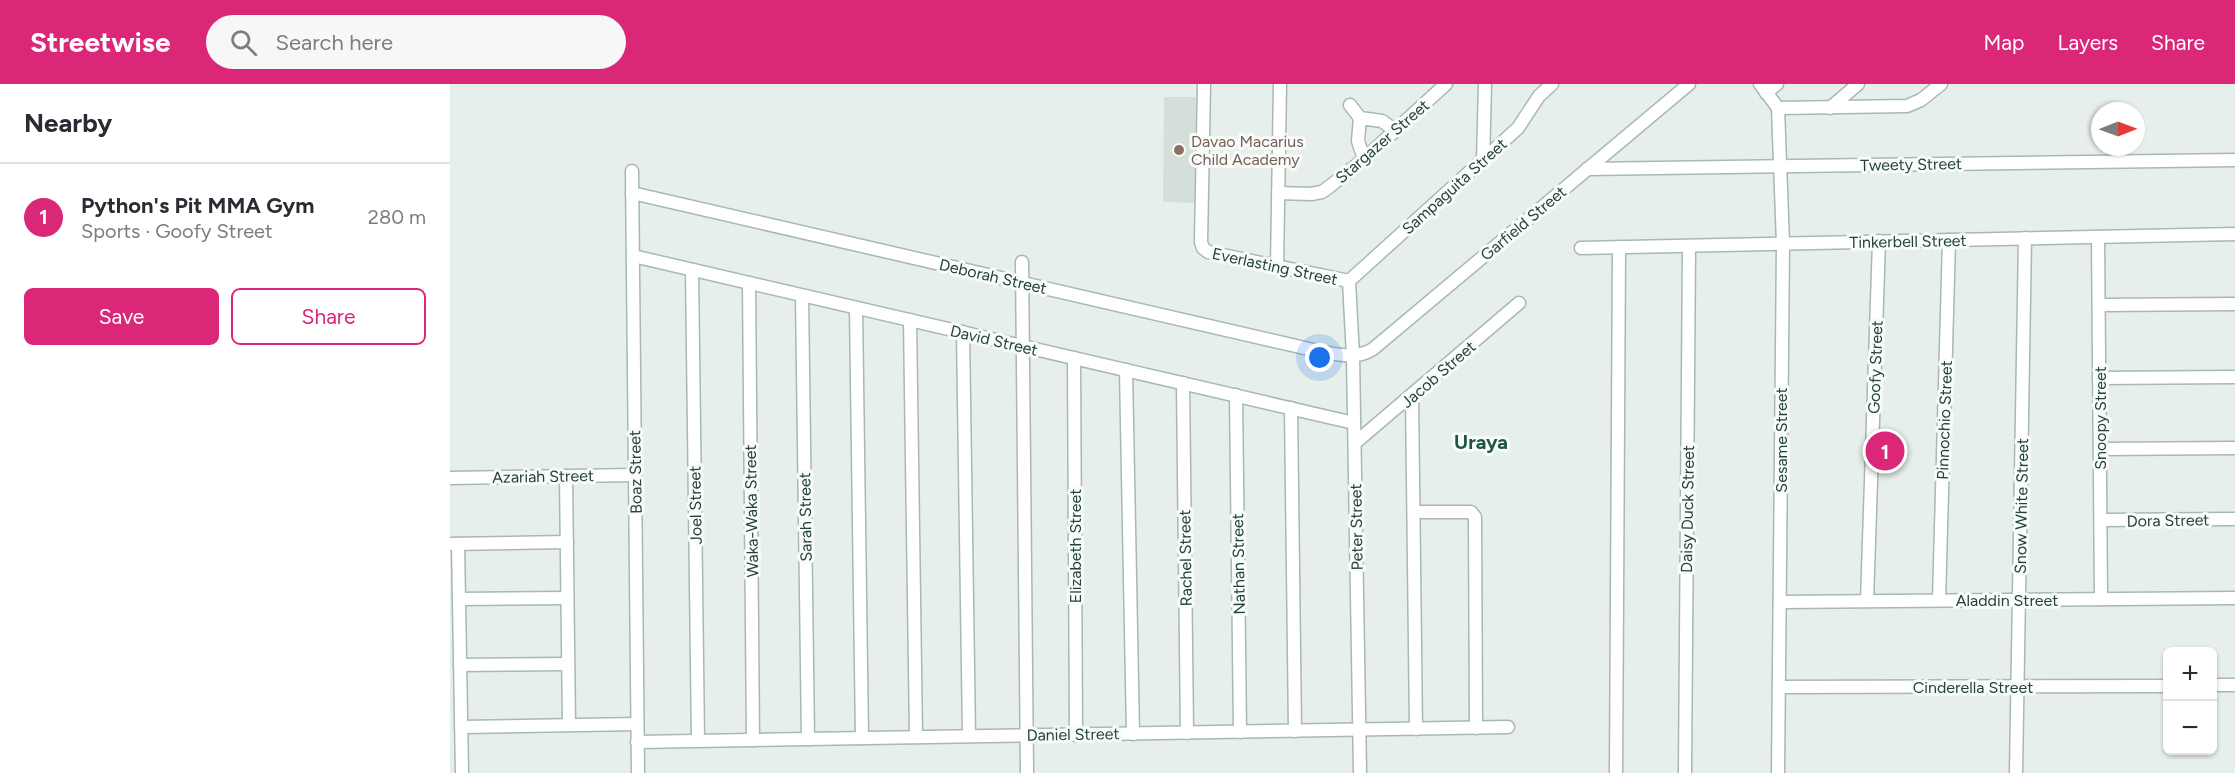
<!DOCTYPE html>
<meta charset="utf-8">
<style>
body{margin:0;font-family:Figtree,sans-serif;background:#f7f7f7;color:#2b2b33}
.controls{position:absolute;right:18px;bottom:18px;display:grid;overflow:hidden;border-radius:9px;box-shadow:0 2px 4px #0004}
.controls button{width:54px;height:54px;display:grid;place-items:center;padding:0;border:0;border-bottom:2px solid #e1e1e2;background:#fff;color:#2b2b33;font:30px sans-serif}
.compass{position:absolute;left:1641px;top:18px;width:54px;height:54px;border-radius:50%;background:#fff;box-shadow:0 2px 4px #0004;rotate:89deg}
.you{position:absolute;left:870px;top:274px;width:21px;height:21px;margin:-15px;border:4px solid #fff;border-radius:50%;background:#1a73e8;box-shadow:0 0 0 9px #1a73e833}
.badge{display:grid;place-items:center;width:39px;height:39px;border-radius:50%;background:#db2777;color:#fff;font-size:20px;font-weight:700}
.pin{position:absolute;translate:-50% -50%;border:3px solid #fff;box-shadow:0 2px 6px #0006}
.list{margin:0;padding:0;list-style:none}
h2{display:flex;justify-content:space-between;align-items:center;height:78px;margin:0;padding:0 24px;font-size:26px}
h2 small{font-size:20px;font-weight:400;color:#7c7c81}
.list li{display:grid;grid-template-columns:39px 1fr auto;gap:18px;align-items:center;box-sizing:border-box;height:108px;padding:0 24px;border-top:2px solid #e1e1e2}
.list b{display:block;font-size:22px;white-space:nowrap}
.list p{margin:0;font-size:20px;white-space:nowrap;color:#7c7c81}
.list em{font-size:20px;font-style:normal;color:#7c7c81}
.actions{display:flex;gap:12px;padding:18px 24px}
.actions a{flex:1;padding:14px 0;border:2px solid #db2777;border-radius:9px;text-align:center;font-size:21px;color:#db2777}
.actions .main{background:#db2777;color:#fff}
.icon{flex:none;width:33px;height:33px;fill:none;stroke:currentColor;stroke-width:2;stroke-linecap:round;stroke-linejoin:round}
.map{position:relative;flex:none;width:1785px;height:689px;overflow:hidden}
header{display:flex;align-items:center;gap:36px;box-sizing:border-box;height:84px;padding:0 30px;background:#db2777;color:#fff}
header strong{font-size:28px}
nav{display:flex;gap:33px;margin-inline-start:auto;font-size:21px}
.search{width:420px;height:54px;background:#f7f7f7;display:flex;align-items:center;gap:15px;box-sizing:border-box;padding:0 21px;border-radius:33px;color:#7c7c81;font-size:22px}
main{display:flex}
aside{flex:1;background:#fff}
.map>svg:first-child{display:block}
</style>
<header>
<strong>Streetwise</strong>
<div class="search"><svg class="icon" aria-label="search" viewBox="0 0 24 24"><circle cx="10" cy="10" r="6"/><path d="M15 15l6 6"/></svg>Search here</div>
<nav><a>Map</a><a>Layers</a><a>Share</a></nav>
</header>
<main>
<aside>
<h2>Nearby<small></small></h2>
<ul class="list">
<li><span class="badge">1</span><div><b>Python's Pit MMA Gym</b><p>Sports · Goofy Street</p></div><em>280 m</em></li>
</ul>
<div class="actions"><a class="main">Save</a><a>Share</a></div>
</aside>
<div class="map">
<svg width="1785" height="689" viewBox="0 0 1785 689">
<rect width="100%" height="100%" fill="#e6efeb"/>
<polygon fill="#d4dfda" points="714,13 746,13 745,119 713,118"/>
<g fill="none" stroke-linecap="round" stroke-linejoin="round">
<g stroke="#a8b8b2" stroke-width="15">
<g id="minor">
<polyline points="754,0 751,158 753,164 758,168 899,197"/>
<polyline points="1310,0 1328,24"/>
<polyline points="1316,9 1327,0"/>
<polyline points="900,21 910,34"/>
<polyline points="1328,24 1457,22 1471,16 1491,0"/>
<polyline points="1380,24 1408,0"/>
<polyline points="914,75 908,57 910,34 932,37 946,47"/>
<polyline points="1033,77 1035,0"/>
<polyline points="1137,85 1785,76"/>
<polyline points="182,87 188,689"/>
<path d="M182,109L872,268C889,271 908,275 923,265L1239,0"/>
<polyline points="828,109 861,110 872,108 879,103 914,75 996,0"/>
<polyline points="1648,153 1651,515"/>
<polyline points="1131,164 1785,150"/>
<polyline points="183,172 904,339"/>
<polyline points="572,178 577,689"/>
<polyline points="827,183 830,0"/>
<polyline points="242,186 248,656"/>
<polyline points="899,197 903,272 910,689"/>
<polyline points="899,197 1068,44 1089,12 1102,0"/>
<polyline points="299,199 303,656"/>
<polyline points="352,212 358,655"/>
<polyline points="1649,221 1785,220"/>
<polyline points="406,224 412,654"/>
<polyline points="460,236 466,653"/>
<polyline points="513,248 519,652"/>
<polyline points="624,274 626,651"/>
<polyline points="676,286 683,650"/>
<polyline points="1649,294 1785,293"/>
<polyline points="733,299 737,649"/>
<polyline points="786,311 790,648"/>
<polyline points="962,312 966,645"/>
<polyline points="841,324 845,647"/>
<polyline points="905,359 1069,219"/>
<polyline points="1650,365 1785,364"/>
<polyline points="116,392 119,641"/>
<polyline points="0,394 185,391"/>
<polyline points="965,428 1021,428 1025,433 1026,644"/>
<polyline points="1651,436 1785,435"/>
<polyline points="1,460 117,458"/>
<polyline points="8,460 12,689"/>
<polyline points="9,515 117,514"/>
<polyline points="1489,516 1499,156"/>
<polyline points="1417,517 1429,157"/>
<polyline points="1330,518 1785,514"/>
<polyline points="10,581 118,580"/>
<polyline points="1762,601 1785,601"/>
<polyline points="1329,603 1718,602"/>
<polyline points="11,643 187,640"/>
<polyline points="187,658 1058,643"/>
<polyline points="1166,689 1169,163"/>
<polyline points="1235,689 1239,162"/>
<polyline points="1328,689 1333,160 1328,24"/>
<polyline points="1566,689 1575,154"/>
</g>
</g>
<use href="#minor" stroke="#fff" stroke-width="12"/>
</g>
<circle fill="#8d6e63" stroke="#f7fbf9" stroke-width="2" cx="729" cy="66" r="6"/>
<g text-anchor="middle" stroke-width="6" stroke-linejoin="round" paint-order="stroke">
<g font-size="16" fill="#785e54" stroke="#f7fbf9" text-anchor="start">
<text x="741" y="63">Davao Macarius<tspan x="741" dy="18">Child Academy</tspan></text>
</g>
<g font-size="16" fill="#24423a" stroke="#f7fbf9">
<text transform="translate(932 57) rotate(-41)" y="6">Stargazer Street</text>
<text transform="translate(1461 80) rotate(-1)" y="6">Tweety Street</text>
<text transform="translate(1004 102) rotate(-42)" y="6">Sampaguita Street</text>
<text transform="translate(1073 139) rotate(-40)" y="6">Garfield Street</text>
<text transform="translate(1458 157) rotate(-1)" y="6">Tinkerbell Street</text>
<text transform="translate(825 182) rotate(12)" y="6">Everlasting Street</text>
<text transform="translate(543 192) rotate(13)" y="6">Deborah Street</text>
<text transform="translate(544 256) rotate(13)" y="6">David Street</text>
<text transform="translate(1425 283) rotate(-88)" y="6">Goofy Street</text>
<text transform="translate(988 290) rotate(-41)" y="6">Jacob Street</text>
<text transform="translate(1650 334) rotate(-90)" y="6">Snoopy Street</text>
<text transform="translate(1494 336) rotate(-88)" y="6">Pinnochio Street</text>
<text transform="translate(1331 356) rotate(-90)" y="6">Sesame Street</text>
<text transform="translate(185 388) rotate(-91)" y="6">Boaz Street</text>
<text transform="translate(93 392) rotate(-1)" y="6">Azariah Street</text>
<text transform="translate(245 421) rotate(-91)" y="6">Joel Street</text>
<text transform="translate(1571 422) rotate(-89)" y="6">Snow White Street</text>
<text transform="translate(1237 425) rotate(-89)" y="6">Daisy Duck Street</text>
<text transform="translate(301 427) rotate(-91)" y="6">Waka-Waka Street</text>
<text transform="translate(355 433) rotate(-91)" y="6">Sarah Street</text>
<text transform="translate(1718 436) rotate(-1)" y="6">Dora Street</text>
<text transform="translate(906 443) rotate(-91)" y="6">Peter Street</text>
<text transform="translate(625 462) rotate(-90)" y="6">Elizabeth Street</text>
<text transform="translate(735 474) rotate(-91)" y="6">Rachel Street</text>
<text transform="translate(788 480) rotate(-91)" y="6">Nathan Street</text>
<text x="1557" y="522">Aladdin Street</text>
<text x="1523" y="609">Cinderella Street</text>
<text transform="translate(623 650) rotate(-1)" y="6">Daniel Street</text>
</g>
<g font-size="20" font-weight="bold" fill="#1f5548" stroke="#f7fbf9">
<text x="1031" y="365">Uraya</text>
</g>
</g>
</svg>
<div class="controls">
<button>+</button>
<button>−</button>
</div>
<svg class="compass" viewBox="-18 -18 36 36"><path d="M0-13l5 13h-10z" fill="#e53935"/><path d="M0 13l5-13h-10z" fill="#7c7c81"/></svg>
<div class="you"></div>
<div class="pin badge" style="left:1435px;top:367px">1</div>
</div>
</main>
